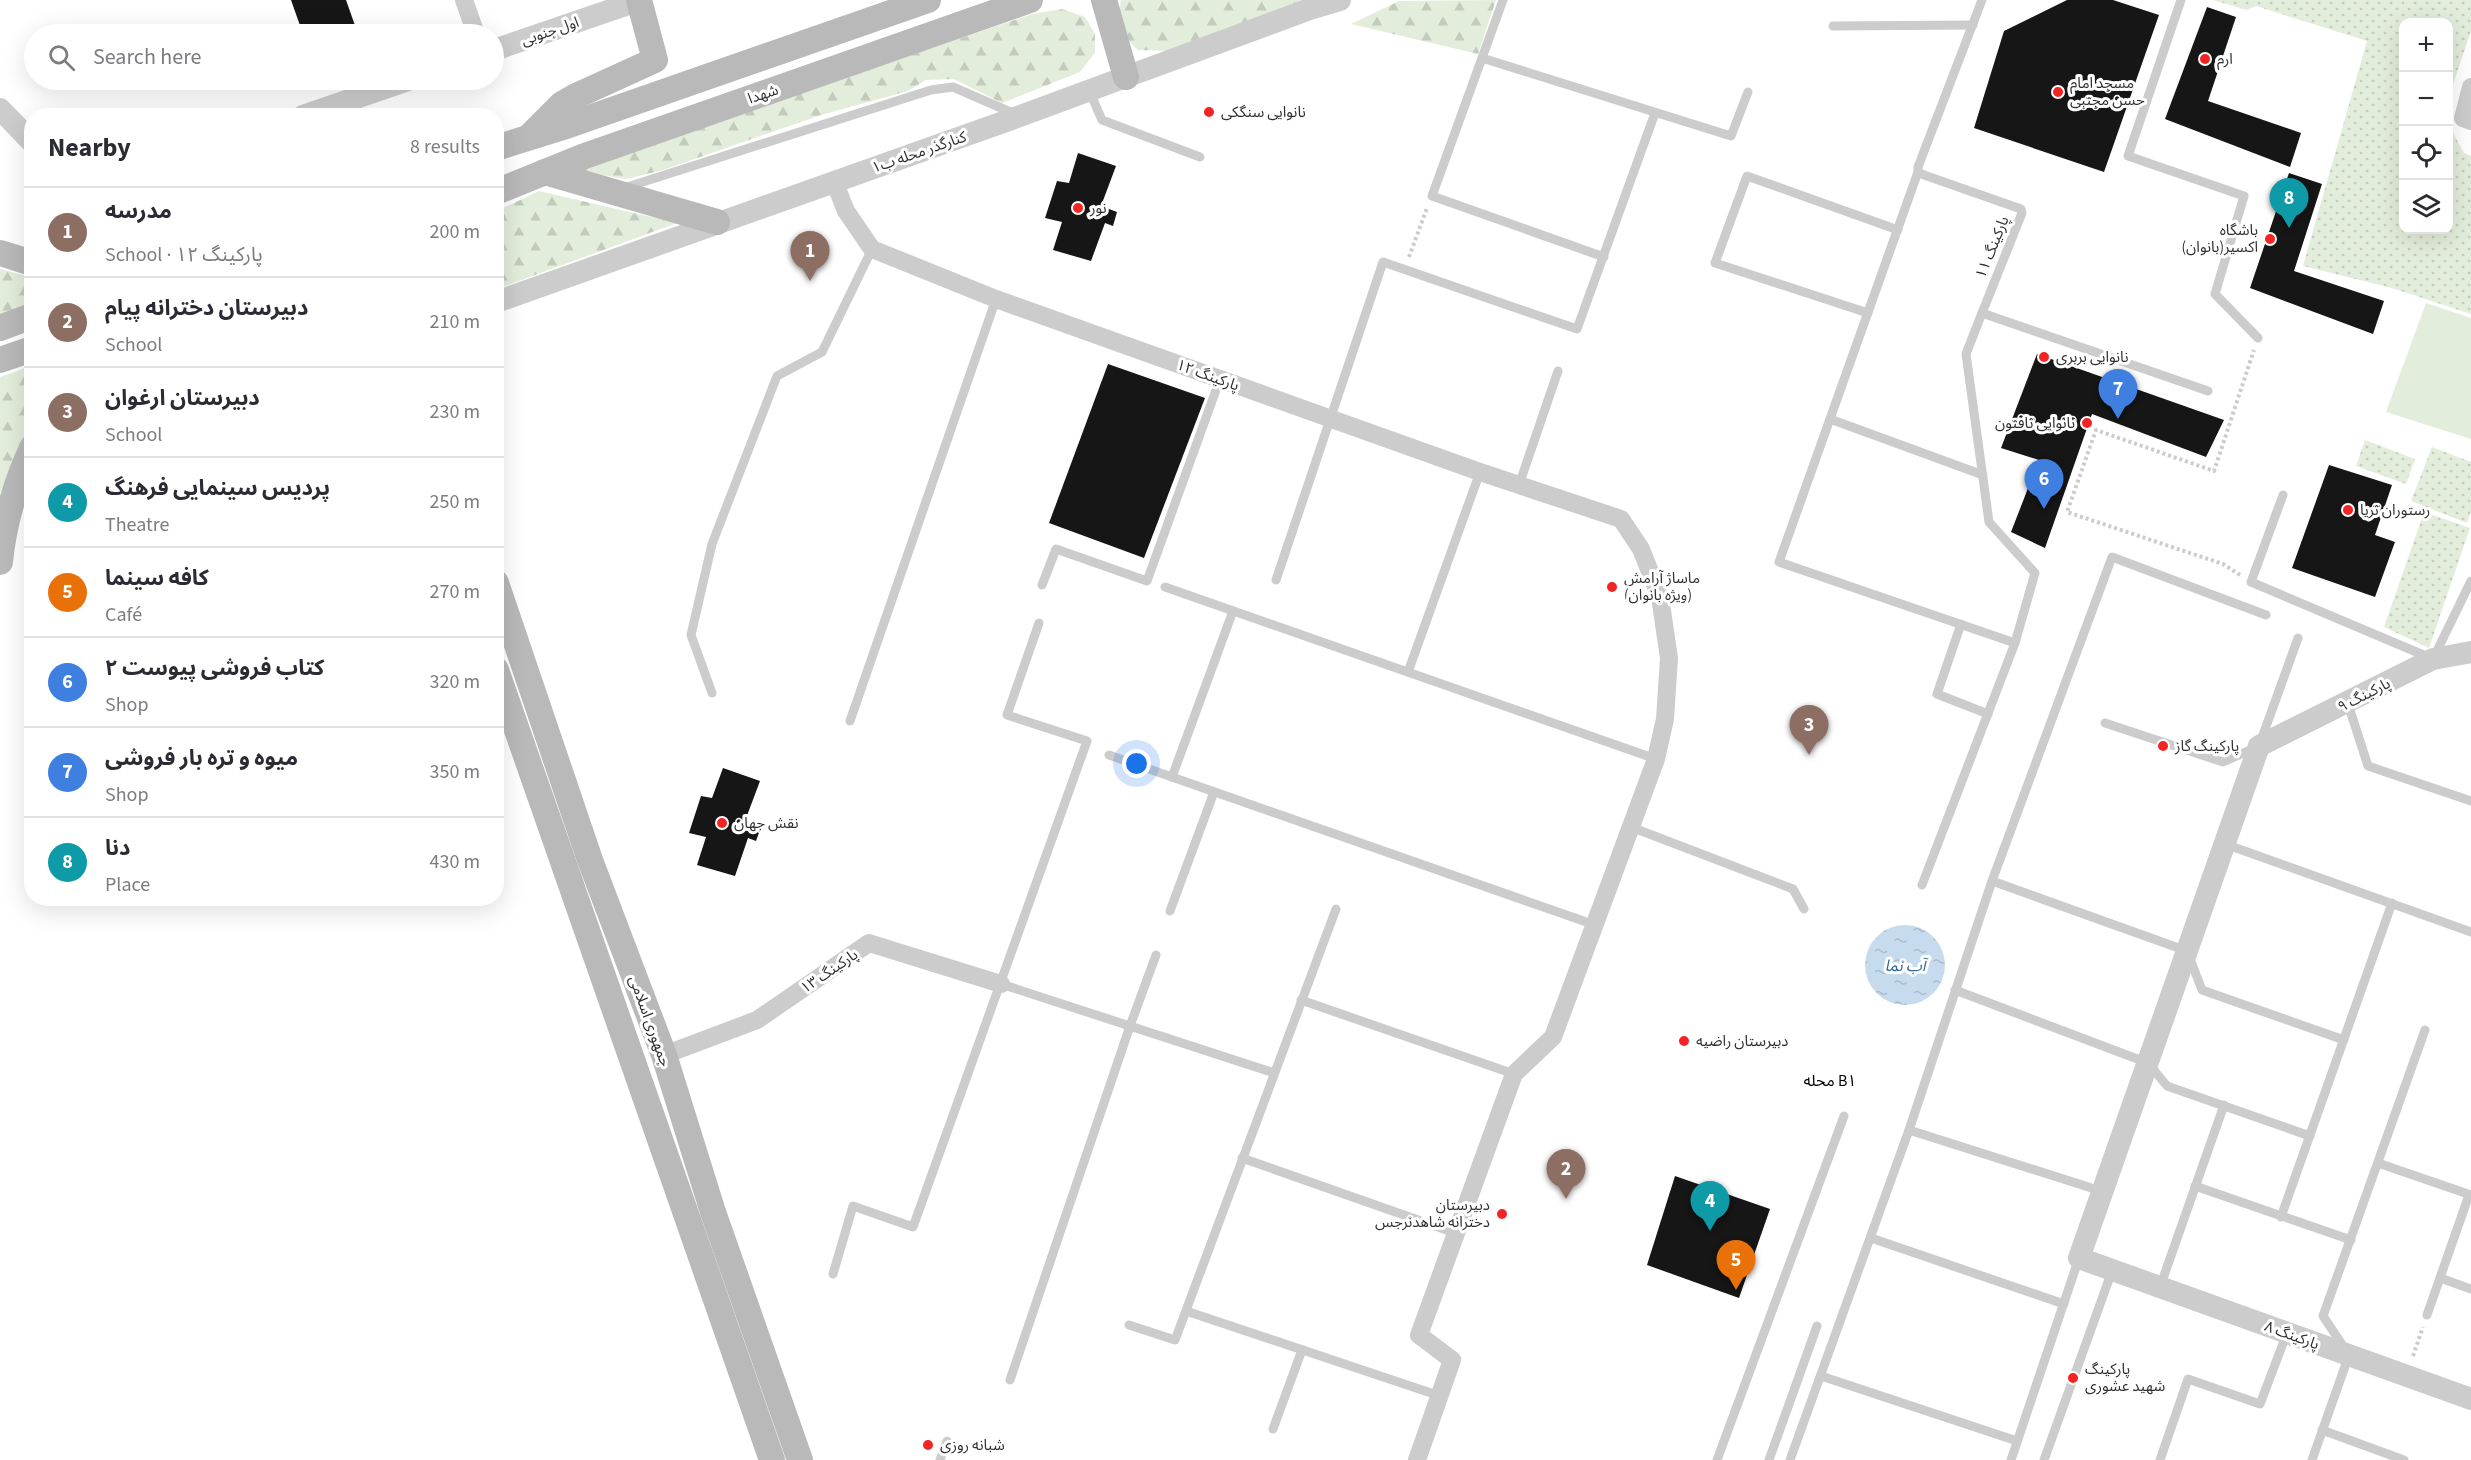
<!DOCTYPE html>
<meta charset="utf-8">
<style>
body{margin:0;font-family:"Source Sans 3","Noto Sans Arabic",sans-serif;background:#f2f2f3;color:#2b2b33}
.controls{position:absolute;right:18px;top:18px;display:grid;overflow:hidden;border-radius:12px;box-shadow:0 6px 24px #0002}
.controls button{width:54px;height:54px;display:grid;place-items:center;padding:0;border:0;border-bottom:2px solid #e1e1e2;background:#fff;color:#2b2b33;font:30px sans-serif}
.you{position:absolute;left:1137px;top:764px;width:21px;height:21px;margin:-15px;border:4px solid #fff;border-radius:50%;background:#1a73e8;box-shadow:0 0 0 9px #1a73e833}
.badge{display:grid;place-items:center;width:39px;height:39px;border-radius:50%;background:#f22524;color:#fff;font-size:20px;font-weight:700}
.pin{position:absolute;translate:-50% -50px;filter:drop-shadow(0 2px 3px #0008)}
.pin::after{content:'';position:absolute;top:32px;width:21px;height:18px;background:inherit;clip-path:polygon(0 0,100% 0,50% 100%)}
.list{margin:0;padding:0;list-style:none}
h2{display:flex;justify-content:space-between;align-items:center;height:78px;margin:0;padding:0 24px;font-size:26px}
h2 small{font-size:20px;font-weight:400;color:#7c7c81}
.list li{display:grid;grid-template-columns:39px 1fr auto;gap:18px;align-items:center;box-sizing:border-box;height:90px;padding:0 24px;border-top:2px solid #e1e1e2}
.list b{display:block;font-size:22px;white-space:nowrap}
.list p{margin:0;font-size:20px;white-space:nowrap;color:#7c7c81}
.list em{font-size:20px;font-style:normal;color:#7c7c81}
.icon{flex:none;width:33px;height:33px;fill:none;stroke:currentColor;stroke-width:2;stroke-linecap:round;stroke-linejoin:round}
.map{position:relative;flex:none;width:2471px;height:1460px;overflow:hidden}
.search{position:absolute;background:#fff;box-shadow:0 6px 24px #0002;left:24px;top:24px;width:480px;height:66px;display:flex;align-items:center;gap:15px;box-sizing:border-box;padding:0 21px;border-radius:33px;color:#7c7c81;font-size:22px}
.panel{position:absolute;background:#fff;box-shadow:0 6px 24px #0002;left:24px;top:108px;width:480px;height:798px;border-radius:24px}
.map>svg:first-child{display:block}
</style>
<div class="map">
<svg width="2471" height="1460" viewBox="0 0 2471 1460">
<defs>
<pattern id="grass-dots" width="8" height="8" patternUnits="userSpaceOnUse" patternTransform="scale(1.5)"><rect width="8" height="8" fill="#e3eddb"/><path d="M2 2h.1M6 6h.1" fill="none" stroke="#c3ccbc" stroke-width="1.8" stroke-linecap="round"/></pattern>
<pattern id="forest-firs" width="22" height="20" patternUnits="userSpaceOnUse" patternTransform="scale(1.5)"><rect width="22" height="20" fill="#e3eddb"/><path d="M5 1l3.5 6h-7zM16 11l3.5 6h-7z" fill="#c3ccbc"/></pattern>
<pattern id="water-ripples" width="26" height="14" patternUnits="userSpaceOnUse" patternTransform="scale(1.5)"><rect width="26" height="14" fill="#c6dbee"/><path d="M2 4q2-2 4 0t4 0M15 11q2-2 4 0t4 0" fill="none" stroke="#aabccc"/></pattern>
</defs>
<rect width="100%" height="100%" fill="#fff"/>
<g fill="url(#grass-dots)">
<polygon points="2213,0 2471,0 2471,31 2449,96 2448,22 2404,22 2404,230 2448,230 2449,107 2451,129 2464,153 2471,156 2471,314 2392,288 2303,266 2367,41 2256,6 2247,10"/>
<polygon points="2365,440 2415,459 2406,484 2356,466"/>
<polygon points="2432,447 2471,462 2471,512 2467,523 2411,501"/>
<polygon points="2424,512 2470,528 2429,648 2384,627"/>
</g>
<g fill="url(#forest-firs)">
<path d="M1121,0H1319L1168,51L1138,50C1121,35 1117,22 1121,0Z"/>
<polygon points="1496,0 1478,54 1351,24 1399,1"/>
<polygon points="1062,9 1085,17 1095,34 1095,53 1080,72 1002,103 954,79 926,80 908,91 821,115 663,170 626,179 573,170 1032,14"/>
<polygon points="539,191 677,223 497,289 497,211"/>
<polygon points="0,269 31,277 31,303 0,315"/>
<polygon points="31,366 31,428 16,456 0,493 0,377"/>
</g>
<polygon fill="#e3eddb" points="2426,303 2471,318 2471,439 2386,412"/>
<circle fill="url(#water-ripples)" cx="1905" cy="965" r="40"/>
<g fill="#161616">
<polygon points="291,0 346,0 358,34 303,34"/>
<polygon points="2067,0 2113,0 2159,15 2104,172 1974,128 2004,31"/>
<polygon points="2207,7 2236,17 2208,101 2301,133 2290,167 2165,119"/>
<polygon points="1078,153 1116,166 1101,206 1117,212 1113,226 1105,223 1091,261 1053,250 1062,222 1045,218 1057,181 1069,183"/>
<polygon points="2289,173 2322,184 2294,271 2384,301 2373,334 2250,288"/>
<polygon points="2037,354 2224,420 2206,457 2092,414 2045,548 2011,532 2039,460 2001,448"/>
<polygon points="1108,364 1205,398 1144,558 1049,523"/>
<polygon points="2329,465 2392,485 2375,535 2395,542 2375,597 2292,568"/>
<polygon points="723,768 760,781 745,821 761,827 756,841 748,838 735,876 697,865 706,837 689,833 701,796 712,798"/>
<polygon points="1675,1176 1770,1209 1739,1298 1647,1265"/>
</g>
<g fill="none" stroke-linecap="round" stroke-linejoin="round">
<g stroke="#ccc" stroke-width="4" stroke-dasharray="3 3" stroke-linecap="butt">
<polyline points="1409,257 1427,208"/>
<polyline points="2240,575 2223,564 2067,512 2096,430 2214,471 2254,350"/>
<polyline points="2413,1356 2423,1327"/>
</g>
<g stroke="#ccc" stroke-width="9">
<polyline points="1503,0 1432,196 1604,257"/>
<polyline points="1982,0 1918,167 1918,172 1924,175 2021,209 2022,213 1982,313 2208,391"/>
<polyline points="2181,0 2128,156 2244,196 2215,294 2258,338"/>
<polyline points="1833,26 1973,25"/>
<polyline points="1482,58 1731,136 1748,92"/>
<polyline points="1089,90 1102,120 1200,157"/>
<polyline points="1918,172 1779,562 2015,643"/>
<polyline points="624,188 931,90 953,87 1015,114"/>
<polyline points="1868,313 1715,263 1747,176 1898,230"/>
<polyline points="1830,419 1983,475"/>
<polyline points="1519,485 1558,371"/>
<polyline points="2283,495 2251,582 2433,659 2471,581"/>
<polyline points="1276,580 1383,262 1577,329 1655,113"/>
<polyline points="1042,585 1056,549 1147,581 1220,379"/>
<polyline points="1165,587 1656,759"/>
<polyline points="1961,624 1937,694 1988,714"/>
<polyline points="1408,672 1480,472"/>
<polyline points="712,693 691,635 712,544 777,376 822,352 872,249"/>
<polyline points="2348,704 2368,766 2471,801"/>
<polyline points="850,721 996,299"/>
<polyline points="2105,723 2223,762 2259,746 2298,638"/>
<polyline points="1109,755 1595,925"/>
<polyline points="1172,777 1233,611"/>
<polyline points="1631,827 1793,889 1804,909"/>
<polyline points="2225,844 2471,932"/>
<polyline points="1992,881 2187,951 2202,990 2344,1040"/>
<polyline points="1922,885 2015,643 2035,573 1989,522 1966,354 1982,313"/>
<polyline points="1170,911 1214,792"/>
<polyline points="1001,984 1274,1073"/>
<polyline points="1955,990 2148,1063 2167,1086 2310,1136"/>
<polyline points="1301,1000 1514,1074"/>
<polyline points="1909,1130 2101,1191"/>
<polyline points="1242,1158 1455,1233"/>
<polyline points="2378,1163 2471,1195"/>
<polyline points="2195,1186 2351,1240"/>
<polyline points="2281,1217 2392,903"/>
<polyline points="1871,1238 2064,1304"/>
<polyline points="833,1274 853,1206 913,1227 1087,741 1007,715 1039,623"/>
<polyline points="2440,1278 2471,1289"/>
<polyline points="2160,1287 2224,1105"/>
<polyline points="1186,1311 1440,1396"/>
<polyline points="2427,1315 2469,1195"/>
<polyline points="1129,1325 1175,1340 1336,909"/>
<polyline points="1821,1376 2017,1441"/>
<polyline points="1010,1380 1130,1026 1156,955"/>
<polyline points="1273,1429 1302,1350"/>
<polyline points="2322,1430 2404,1460"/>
<polyline points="940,1460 947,1441"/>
<polyline points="1717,1460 1844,1116"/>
<polyline points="1769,1460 1817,1326"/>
<polyline points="1790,1460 1909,1130 1992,881 2112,557 2266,615"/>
<polyline points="2011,1460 2079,1258"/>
<polyline points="2044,1460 2112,1271"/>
<polyline points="2160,1460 2188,1379 2260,1404 2287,1333"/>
<polyline points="2312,1460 2349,1355 2323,1316 2425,1030"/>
</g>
<g stroke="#ccc" stroke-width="18">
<polyline points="464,0 476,34"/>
<polyline points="2471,87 2463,118 2471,121"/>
<polyline points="834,181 846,211 872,249 996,299 1119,343 1480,472 1621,519 1641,549 1660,597 1669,658 1665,719 1656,759 1553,1037 1514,1074 1419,1335 1452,1360 1417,1460"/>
<polyline points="664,1055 757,1020 869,943 1001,984"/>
</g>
<g stroke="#ccc" stroke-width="22">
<polyline points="494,50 640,0"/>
<polyline points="0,109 32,142"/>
<polyline points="303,116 408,80"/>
<polyline points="496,302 1020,116 1310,9 1340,0"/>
<polyline points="2471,652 2433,659 2259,746 2079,1258 2471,1399"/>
</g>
<g stroke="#b9b9b9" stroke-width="26">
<polyline points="1104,0 1126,77"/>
<polyline points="530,136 562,104 576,96 655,60 639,0"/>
<polyline points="496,148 569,125 928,0"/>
<polyline points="545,172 717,222"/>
<polyline points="496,192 582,157 1030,0"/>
<polyline points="0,253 32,263"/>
<polyline points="0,328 32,316"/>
<polyline points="0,360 32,349"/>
<path d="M0,562C4,521 15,485 32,448"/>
<polyline points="496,583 590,860 664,1055 713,1212 800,1460"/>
<polyline points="496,670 772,1460"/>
</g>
</g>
<g fill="#f22524" stroke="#fff" stroke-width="2">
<circle cx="2205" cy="59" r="6"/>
<circle cx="2058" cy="92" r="6"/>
<circle cx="1209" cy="112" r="6"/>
<circle cx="1078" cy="208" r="6"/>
<circle cx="2270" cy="239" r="6"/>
<circle cx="2044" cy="357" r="6"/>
<circle cx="2087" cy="423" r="6"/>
<circle cx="2348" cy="510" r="6"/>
<circle cx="1612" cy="587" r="6"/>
<circle cx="2163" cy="746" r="6"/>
<circle cx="722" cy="823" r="6"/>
<circle cx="1684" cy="1041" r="6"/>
<circle cx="1502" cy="1214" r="6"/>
<circle cx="2073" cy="1378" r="6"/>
<circle cx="928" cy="1445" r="6"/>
</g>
<g text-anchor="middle" stroke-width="6" stroke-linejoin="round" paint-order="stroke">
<g font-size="15" fill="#2f2f2f" stroke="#fff">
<text transform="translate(550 31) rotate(-19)" y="5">اول جنوبی</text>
<text transform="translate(763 94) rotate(-19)" y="5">شهدا</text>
<text transform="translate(919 152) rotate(-19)" y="5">کنارگذر محله ب۱</text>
<text transform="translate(1992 247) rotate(-68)" y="5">پارکینگ ۱۱</text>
<text transform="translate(1208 375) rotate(20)" y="5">پارکینگ ۱۲</text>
<text transform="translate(2364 695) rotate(-27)" y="5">پارکینگ ۹</text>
<text transform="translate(829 971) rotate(-34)" y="5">پارکینگ ۱۳</text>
<text transform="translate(650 1021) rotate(70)" y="5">جمهوری اسلامی</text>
<text transform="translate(2292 1335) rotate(20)" y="5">پارکینگ ۸</text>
</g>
<g font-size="15" fill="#2f2f2f" stroke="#fff" text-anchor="start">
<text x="2217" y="64">ارم</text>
<text x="2070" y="88">مسجد امام<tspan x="2070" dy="17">حسن مجتبی</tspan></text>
<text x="1221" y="117">نانوایی سنگکی</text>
<text x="1090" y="213">نور</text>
<text x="2258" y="235" text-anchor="end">باشگاه<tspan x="2258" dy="17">اکسیر(بانوان)</tspan></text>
<text x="2056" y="362">نانوایی بربری</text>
<text x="2075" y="428" text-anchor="end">نانوایی تافتون</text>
<text x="2360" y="515">رستوران تریا</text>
<text x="1624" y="583">ماساژ آرامش<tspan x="1624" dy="17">(ویژه بانوان)</tspan></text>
<text x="2175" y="751">پارکینگ گاز</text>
<text x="734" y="828">نقش جهان</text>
<text x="1696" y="1046">دبیرستان راضیه</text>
<text x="1490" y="1210" text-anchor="end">دبیرستان<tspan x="1490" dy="17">دخترانه شاهدنرجس</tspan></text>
<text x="2085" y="1374">پارکینگ<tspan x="2085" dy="17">شهید عشوری</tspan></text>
<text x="940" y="1450">شبانه روزی</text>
</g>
<g font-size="16" font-style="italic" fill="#366a97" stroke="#fff">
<text x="1905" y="971">آب نما</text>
</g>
<g font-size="16" fill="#000" stroke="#fff">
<text x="1830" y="1086">محله B۱</text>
</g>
</g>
</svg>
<div class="controls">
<button>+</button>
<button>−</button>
<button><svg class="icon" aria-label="locate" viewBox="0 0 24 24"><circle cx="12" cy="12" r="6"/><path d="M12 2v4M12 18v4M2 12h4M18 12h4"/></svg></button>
<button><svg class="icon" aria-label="layers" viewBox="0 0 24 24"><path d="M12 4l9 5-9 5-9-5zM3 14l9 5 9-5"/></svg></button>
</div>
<div class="you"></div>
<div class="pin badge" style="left:810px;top:281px;background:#8d6e63">1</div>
<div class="pin badge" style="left:1566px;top:1199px;background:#8d6e63">2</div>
<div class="pin badge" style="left:1809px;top:755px;background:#8d6e63">3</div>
<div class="pin badge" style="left:1710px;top:1231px;background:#0f9aa8">4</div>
<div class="pin badge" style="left:1736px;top:1290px;background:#e8710a">5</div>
<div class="pin badge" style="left:2044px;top:509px;background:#3f7fe0">6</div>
<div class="pin badge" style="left:2118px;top:419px;background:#3f7fe0">7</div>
<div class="pin badge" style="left:2289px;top:228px;background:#0f9aa8">8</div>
<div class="search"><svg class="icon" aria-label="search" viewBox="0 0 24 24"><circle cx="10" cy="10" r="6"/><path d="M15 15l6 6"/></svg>Search here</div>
<section class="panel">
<h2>Nearby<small>8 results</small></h2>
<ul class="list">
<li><span class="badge" style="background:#8d6e63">1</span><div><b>مدرسه</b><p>School · پارکینگ ۱۲</p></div><em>200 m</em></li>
<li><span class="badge" style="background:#8d6e63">2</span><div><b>دبیرستان دخترانه پیام</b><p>School</p></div><em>210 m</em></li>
<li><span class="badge" style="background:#8d6e63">3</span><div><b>دبیرستان ارغوان</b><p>School</p></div><em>230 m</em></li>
<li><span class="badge" style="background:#0f9aa8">4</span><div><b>پردیس سینمایی فرهنگ</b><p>Theatre</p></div><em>250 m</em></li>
<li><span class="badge" style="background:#e8710a">5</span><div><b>کافه سینما</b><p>Café</p></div><em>270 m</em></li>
<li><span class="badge" style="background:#3f7fe0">6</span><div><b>کتاب فروشی پیوست ۲</b><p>Shop</p></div><em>320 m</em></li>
<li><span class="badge" style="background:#3f7fe0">7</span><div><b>میوه و تره بار فروشی</b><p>Shop</p></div><em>350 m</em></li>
<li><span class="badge" style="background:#0f9aa8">8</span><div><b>دنا</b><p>Place</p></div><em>430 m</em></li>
</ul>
</section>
</div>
